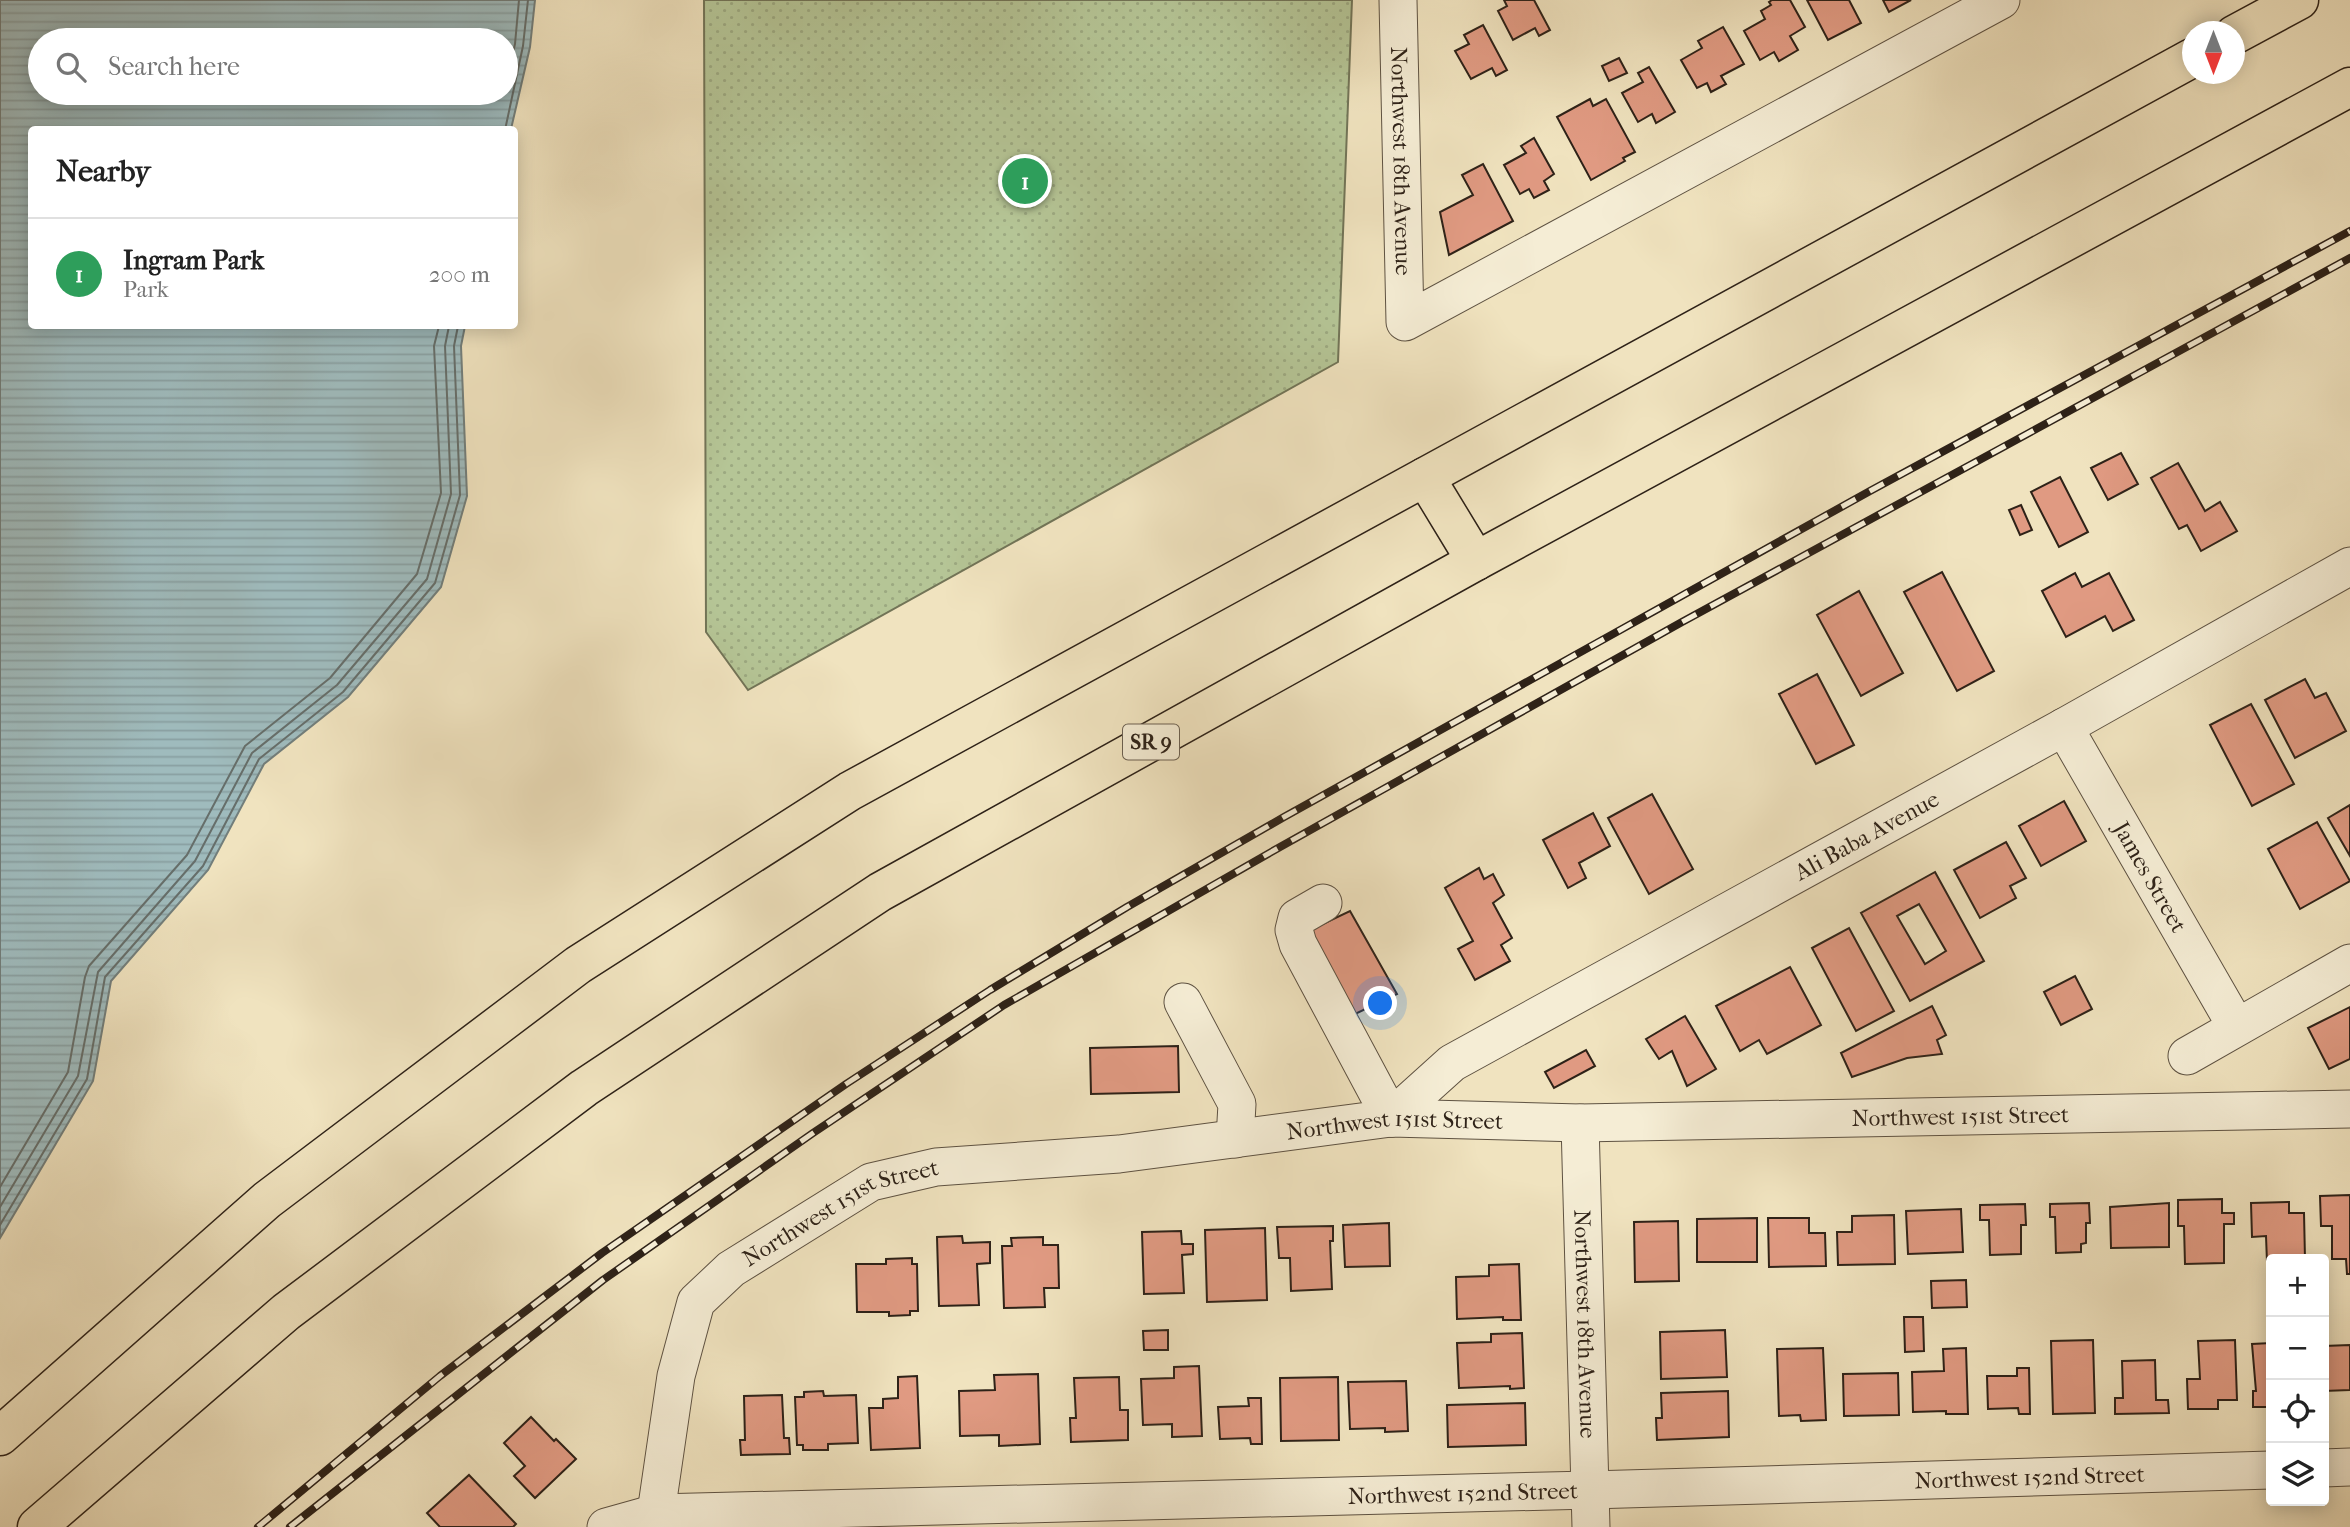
<!DOCTYPE html>
<meta charset="utf-8">
<style>
body{margin:0;font-family:"IM FELL French Canon",serif;background:#f2f2f2;color:#222}
.controls{position:absolute;right:21px;bottom:21px;display:grid;overflow:hidden;border-radius:7px;box-shadow:0 4px 18px #0003}
.controls button{width:63px;height:63px;display:grid;place-items:center;padding:0;border:0;border-bottom:2px solid #e0e0e0;background:#fff;color:#222;font:35px sans-serif}
.compass{position:absolute;left:2182px;top:21px;width:63px;height:63px;border-radius:50%;background:#fff;box-shadow:0 4px 18px #0003;rotate:180deg}
.you{position:absolute;left:1381px;top:1004px;width:24px;height:24px;margin:-18px;border:5px solid #fff;border-radius:50%;background:#1a73e8;box-shadow:0 0 0 10px #1a73e833}
.badge{display:grid;place-items:center;width:46px;height:46px;border-radius:50%;background:#d93025;color:#fff;font-size:23px;font-weight:700}
.pin{position:absolute;translate:-50% -50%;border:4px solid #fff;box-shadow:0 2px 7px #0006}
.list{margin:0;padding:0;list-style:none}
h2{display:flex;justify-content:space-between;align-items:center;height:91px;margin:0;padding:0 28px;font-size:30px}
h2 small{font-size:23px;font-weight:400;color:#767676}
.list li{display:grid;grid-template-columns:46px 1fr auto;gap:21px;align-items:center;box-sizing:border-box;height:112px;padding:0 28px;border-top:2px solid #e0e0e0}
.list b{display:block;font-size:26px;white-space:nowrap}
.list p{margin:0;font-size:23px;white-space:nowrap;color:#767676}
.list em{font-size:23px;font-style:normal;color:#767676}
.icon{flex:none;width:38px;height:38px;fill:none;stroke:currentColor;stroke-width:2;stroke-linecap:round;stroke-linejoin:round}
.map{position:relative;flex:none;width:2350px;height:1527px;overflow:hidden}
.search{position:absolute;background:#fff;box-shadow:0 4px 18px #0003;left:28px;top:28px;width:490px;height:77px;display:flex;align-items:center;gap:18px;box-sizing:border-box;padding:0 24px;border-radius:38px;color:#767676;font-size:26px}
.panel{position:absolute;background:#fff;box-shadow:0 4px 18px #0003;left:28px;top:126px;width:490px;height:203px;border-radius:7px}
.map>svg:first-child{display:block}
</style>
<div class="map">
<svg width="2350" height="1527" viewBox="0 0 2350 1527">
<defs>
<pattern id="park-dots" width="8" height="8" patternUnits="userSpaceOnUse" patternTransform="scale(1.75)"><rect width="8" height="8" fill="#b5c596"/><path d="M2 2h.1M6 6h.1" fill="none" stroke="#9ca981" stroke-width="1.8" stroke-linecap="round"/></pattern>
<pattern id="water-rules" width="6" height="5" patternUnits="userSpaceOnUse" patternTransform="scale(1.75)"><rect width="6" height="5" fill="#9fbbbd"/><path d="M0 2.5h6" fill="none" stroke="#89a0a2"/></pattern>
</defs>
<rect width="100%" height="100%" fill="#f0e3bf"/>
<filter id="stains"><feTurbulence type="fractalNoise" baseFrequency=".00286" numOctaves="4"/><feColorMatrix values="0 0 0 0 .2 0 0 0 0 .09 0 0 0 0 .02 0 0 0 .5 -.17"/></filter>
<radialGradient id="worn" r=".72"><stop offset=".6" stop-color="#630" stop-opacity="0"/><stop offset="1" stop-color="#630" stop-opacity=".3"/></radialGradient>
<polygon fill="url(#park-dots)" stroke="#727457" stroke-width="2" points="704,0 1352,0 1338,362 748,690 706,632"/>
<path fill="url(#water-rules)" stroke="#727e7b" stroke-width="2" fill-rule="evenodd" d="M0,0H535L530,47L511,129L32,130V326H465L461,346L467,496L441,587L348,697L264,764L208,870L111,981L93,1081L0,1238ZM40,40H506V93H40Z"/>
<g fill="none" stroke-linecap="round" stroke-linejoin="round">
<g stroke="#666e6a" stroke-width="2">
<polyline points="506,83 515,44 519,0"/>
<polyline points="505,130 523,46 528,0"/>
<polyline points="0,1187 68,1072 85,977 89,966 187,855 245,746 330,678 417,574 441,493 434,346 439,326"/>
<polyline points="0,1207 78,1076 98,972 195,861 252,753 337,685 427,579 451,494 445,346 449,326"/>
<polyline points="0,1225 87,1079 105,977 203,866 259,759 343,692 435,583 460,495 454,346 458,326"/>
</g>
</g>
<g fill="#e09a82" stroke="#2e2218" stroke-width="2" fill-rule="evenodd">
<polygon points="1504,0 1534,0 1550,30 1539,36 1535,28 1513,40 1498,11 1507,6"/>
<polygon points="1772,0 1790,0 1805,27 1790,36 1798,50 1779,61 1774,52 1760,60 1744,31 1765,19 1761,11 1771,5 1769,2"/>
<polygon points="1807,0 1849,0 1861,23 1828,40"/>
<polygon points="1883,0 1911,0 1889,12"/>
<polygon points="1483,25 1507,70 1496,76 1492,68 1471,79 1455,51 1469,44 1464,35"/>
<polygon points="1723,27 1744,64 1721,76 1726,84 1711,92 1707,83 1697,88 1681,60 1702,48 1698,41"/>
<polygon points="1619,58 1627,73 1609,81 1602,66"/>
<polygon points="1649,67 1675,112 1656,123 1652,114 1638,122 1622,93 1643,82 1638,73"/>
<polygon points="1590,99 1593,106 1606,99 1635,152 1623,158 1625,161 1591,180 1557,117"/>
<polygon points="1534,138 1554,174 1544,181 1549,190 1534,198 1529,189 1520,194 1504,165 1526,153 1521,146"/>
<polygon points="1483,164 1513,221 1449,255 1440,212 1473,195 1462,175"/>
<polygon points="2121,453 2138,484 2108,500 2091,468"/>
<polygon points="2178,463 2205,511 2220,502 2237,531 2201,551 2187,525 2179,529 2151,478"/>
<polygon points="2060,477 2088,532 2059,547 2031,492"/>
<polygon points="2021,505 2032,530 2020,535 2009,510"/>
<polygon points="1942,572 1994,671 1957,691 1904,592"/>
<polygon points="2075,573 2082,587 2109,573 2134,620 2113,631 2105,616 2066,637 2042,591"/>
<polygon points="1859,591 1903,673 1861,696 1817,615"/>
<polygon points="1817,674 1854,745 1816,764 1779,694"/>
<polygon points="2305,679 2315,698 2326,693 2346,731 2295,758 2265,700"/>
<polygon points="2251,704 2294,784 2252,806 2210,725"/>
<polygon points="1652,794 1693,869 1649,894 1608,818"/>
<polygon points="2064,801 2086,841 2041,866 2019,826"/>
<polygon points="2350,805 2350,856 2328,818"/>
<polygon points="1593,813 1610,846 1579,863 1586,878 1568,888 1543,840"/>
<polygon points="2317,822 2350,881 2300,909 2268,849"/>
<polygon points="2006,842 2026,878 2010,886 2016,898 1980,918 1954,870"/>
<polygon points="1479,868 1484,879 1493,874 1504,895 1493,903 1512,938 1501,945 1510,961 1475,980 1458,949 1473,941 1445,888"/>
<path d="M1935,872L1984,961L1910,1001L1861,913ZM1919,904L1946,951L1925,964L1897,916Z"/>
<polygon points="1350,911 1397,994 1351,1016 1308,931"/>
<polygon points="1849,928 1894,1011 1856,1031 1812,948"/>
<polygon points="1790,967 1821,1025 1767,1054 1759,1040 1740,1051 1716,1006"/>
<polygon points="2075,976 2092,1009 2061,1025 2044,992"/>
<polygon points="1932,1006 1946,1035 1937,1040 1942,1054 1907,1058 1852,1077 1841,1053"/>
<polygon points="2350,1007 2350,1059 2329,1069 2308,1028"/>
<polygon points="1685,1016 1716,1069 1687,1086 1672,1051 1659,1059 1646,1039"/>
<polygon points="1178,1046 1179,1092 1091,1094 1090,1048"/>
<polygon points="1586,1050 1595,1066 1554,1088 1545,1072"/>
<polygon points="2350,1195 2350,1274 2347,1274 2346,1259 2332,1259 2332,1226 2321,1226 2320,1196"/>
<polygon points="2222,1199 2222,1213 2234,1213 2234,1224 2224,1224 2224,1263 2185,1264 2184,1226 2178,1226 2178,1200"/>
<polygon points="2289,1202 2289,1213 2304,1213 2305,1259 2271,1259 2271,1262 2267,1262 2266,1236 2252,1237 2251,1203"/>
<polygon points="2089,1203 2090,1223 2086,1223 2086,1243 2081,1244 2081,1252 2056,1253 2055,1217 2050,1217 2050,1204"/>
<polygon points="2169,1203 2169,1247 2111,1248 2110,1207"/>
<polygon points="2025,1204 2026,1225 2021,1225 2021,1254 1990,1255 1989,1220 1980,1220 1980,1205"/>
<polygon points="1961,1209 1963,1252 1908,1254 1906,1211"/>
<polygon points="1894,1215 1895,1264 1838,1265 1837,1232 1852,1232 1852,1216"/>
<polygon points="1757,1218 1757,1262 1697,1262 1697,1219"/>
<polygon points="1768,1218 1809,1218 1809,1233 1825,1233 1826,1266 1769,1267"/>
<polygon points="1678,1221 1679,1281 1635,1282 1634,1222"/>
<polygon points="1389,1223 1390,1266 1345,1267 1343,1225"/>
<polygon points="1333,1226 1333,1241 1330,1241 1332,1289 1291,1291 1290,1258 1279,1258 1277,1227"/>
<polygon points="1265,1228 1267,1300 1207,1302 1205,1230"/>
<polygon points="1181,1231 1182,1244 1193,1244 1193,1254 1182,1255 1184,1293 1144,1294 1142,1232"/>
<polygon points="962,1236 963,1243 990,1242 990,1263 977,1264 979,1305 939,1306 937,1237"/>
<polygon points="1043,1237 1043,1245 1058,1245 1059,1288 1044,1288 1045,1307 1004,1308 1002,1246 1012,1246 1011,1238"/>
<polygon points="912,1258 912,1264 917,1264 918,1311 910,1311 910,1315 889,1316 889,1312 857,1312 856,1264 886,1264 886,1259"/>
<polygon points="1519,1264 1521,1320 1503,1320 1503,1317 1457,1319 1456,1277 1489,1276 1489,1265"/>
<polygon points="1966,1280 1967,1307 1932,1308 1931,1281"/>
<polygon points="1904,1317 1923,1317 1924,1351 1905,1352"/>
<polygon points="1168,1330 1168,1350 1144,1350 1143,1331"/>
<polygon points="1725,1330 1727,1377 1661,1379 1660,1332"/>
<polygon points="1522,1333 1524,1388 1510,1389 1510,1386 1459,1388 1457,1343 1491,1342 1491,1334"/>
<polygon points="2093,1340 2095,1413 2053,1414 2051,1341"/>
<polygon points="2235,1340 2237,1400 2218,1400 2218,1409 2188,1409 2187,1379 2200,1379 2198,1341"/>
<polygon points="2271,1343 2271,1407 2253,1407 2253,1391 2256,1391 2252,1344"/>
<polygon points="2350,1345 2350,1390 2324,1391 2324,1346"/>
<polygon points="1823,1348 1826,1420 1801,1421 1800,1415 1779,1416 1777,1349"/>
<polygon points="1966,1348 1968,1414 1946,1414 1946,1411 1913,1412 1912,1372 1944,1371 1943,1349"/>
<polygon points="2155,1360 2156,1400 2168,1400 2169,1413 2115,1414 2115,1398 2123,1398 2122,1361"/>
<polygon points="1199,1366 1202,1436 1172,1437 1172,1424 1143,1425 1141,1379 1174,1378 1174,1367"/>
<polygon points="2017,1368 2029,1368 2030,1414 2019,1414 2018,1408 1988,1409 1987,1376 2017,1376"/>
<polygon points="1898,1373 1899,1415 1844,1416 1843,1374"/>
<polygon points="1038,1374 1040,1444 999,1446 999,1435 960,1436 959,1391 995,1390 994,1375"/>
<polygon points="917,1376 920,1448 871,1450 869,1408 883,1408 883,1399 898,1398 898,1377"/>
<polygon points="1119,1377 1120,1410 1128,1410 1128,1440 1071,1442 1070,1418 1076,1418 1074,1378"/>
<polygon points="1338,1377 1339,1440 1281,1441 1280,1378"/>
<polygon points="1406,1381 1408,1431 1385,1432 1385,1428 1350,1429 1348,1382"/>
<polygon points="823,1391 824,1396 856,1395 858,1443 828,1444 828,1450 803,1450 803,1445 797,1445 795,1397 804,1397 804,1392"/>
<polygon points="1728,1391 1729,1437 1657,1440 1656,1418 1662,1418 1661,1393"/>
<polygon points="782,1395 784,1438 789,1438 790,1454 741,1455 740,1440 745,1440 744,1396"/>
<polygon points="1248,1398 1261,1398 1262,1444 1251,1444 1250,1438 1220,1439 1218,1407 1249,1406"/>
<polygon points="1525,1403 1526,1445 1448,1447 1447,1405"/>
<polygon points="531,1417 554,1441 556,1439 576,1459 535,1498 514,1476 525,1466 504,1443"/>
<polygon points="469,1475 516,1524 513,1527 440,1527 427,1513"/>
</g>
<g fill="none" stroke-linecap="round" stroke-linejoin="round">
<g stroke="#5e5242" stroke-width="39">
<g id="minor">
<path id="s1" d="M1398,0L1405,322L2001,0"/>
<path id="s2" d="M2064,727L2236,1026"/>
<polyline points="1323,903 1297,918 1294,930 1298,944 1391,1118"/>
<polyline points="1183,1002 1237,1104 1235,1139"/>
<polyline points="2187,1056 2350,963"/>
<path id="s3" d="M1391,1118L1452,1063L2064,727L2350,566"/>
<path id="s4" d="M1580,1123L1591,1527"/>
<polyline points="2324,1468 2350,1467"/>
<path id="s5" d="M656,1513L676,1376L696,1302L731,1269L871,1182L936,1167L1119,1154L1391,1118L1580,1123L2350,1109"/>
<path id="s6" d="M606,1527L656,1513L1590,1490L2271,1470"/>
</g>
</g>
<g stroke="#2e2218" stroke-width="41">
<g id="major">
<polyline points="2234,35 2299,0"/>
<polyline points="1425,477 1476,561"/>
<polyline points="0,1436 267,1200 578,965 850,791 2192,58"/>
<polyline points="37,1527 286,1312 584,1088 880,892 1476,561 2350,87"/>
</g>
</g>
<use href="#minor" stroke="#f5edd5" stroke-width="37"/>
<use href="#major" stroke="#f0e3bf" stroke-width="38"/>
<g stroke="#2e2218" stroke-width="8">
<g id="rail">
<polyline points="258,1527 440,1376 602,1253 846,1084 990,990 1127,907 1284,817 1870,491 2350,231"/>
<polyline points="290,1527 603,1280 813,1133 1004,1005 1280,847 1682,622 2350,258"/>
</g>
</g>
<use href="#rail" stroke="#f5edd5" stroke-width="5" stroke-dasharray="16" stroke-linecap="butt"/>
</g>
<g text-anchor="middle" stroke-width="7" stroke-linejoin="round" paint-order="stroke">
<rect fill="#f5edd5" stroke="#6a5f51" stroke-width="2" x="1123" y="724.5" width="56" height="35" rx="5"/>
<g font-size="21" font-weight="bold" fill="#2e2218">
<text x="1151" y="749">SR 9</text>
</g>
<g font-size="23" fill="#2e2218" stroke="#f5edd5">
<text dy="8" stroke="none"><textPath href="#s1" startOffset="161">Northwest 18th Avenue</textPath></text>
<text dy="8" stroke="none"><textPath href="#s3" startOffset="555">Ali Baba Avenue</textPath></text>
<text dy="8" stroke="none"><textPath href="#s2" startOffset="173">James Street</textPath></text>
<text dy="8" stroke="none"><textPath href="#s5" startOffset="1522">Northwest 151st Street</textPath></text>
<text dy="8" stroke="none"><textPath href="#s5" startOffset="956">Northwest 151st Street</textPath></text>
<text dy="8" stroke="none"><textPath href="#s5" startOffset="388">Northwest 151st Street</textPath></text>
<text dy="8" stroke="none"><textPath href="#s4" startOffset="201">Northwest 18th Avenue</textPath></text>
<text dy="8" stroke="none"><textPath href="#s6" startOffset="1426">Northwest 152nd Street</textPath></text>
<text dy="8" stroke="none"><textPath href="#s6" startOffset="859">Northwest 152nd Street</textPath></text>
</g>
</g>
<rect width="100%" height="100%" filter="url(#stains)"/>
<rect width="100%" height="100%" fill="url(#worn)"/>
</svg>
<div class="controls">
<button>+</button>
<button>−</button>
<button><svg class="icon" aria-label="locate" viewBox="0 0 24 24"><circle cx="12" cy="12" r="6"/><path d="M12 2v4M12 18v4M2 12h4M18 12h4"/></svg></button>
<button><svg class="icon" aria-label="layers" viewBox="0 0 24 24"><path d="M12 4l9 5-9 5-9-5zM3 14l9 5 9-5"/></svg></button>
</div>
<svg class="compass" viewBox="-18 -18 36 36"><path d="M0-13l5 13h-10z" fill="#e53935"/><path d="M0 13l5-13h-10z" fill="#767676"/></svg>
<div class="you"></div>
<div class="pin badge" style="left:1025px;top:181px;background:#2e9e5b">1</div>
<div class="search"><svg class="icon" aria-label="search" viewBox="0 0 24 24"><circle cx="10" cy="10" r="6"/><path d="M15 15l6 6"/></svg>Search here</div>
<section class="panel">
<h2>Nearby<small></small></h2>
<ul class="list">
<li><span class="badge" style="background:#2e9e5b">1</span><div><b>Ingram Park</b><p>Park</p></div><em>200 m</em></li>
</ul>
</section>
</div>
